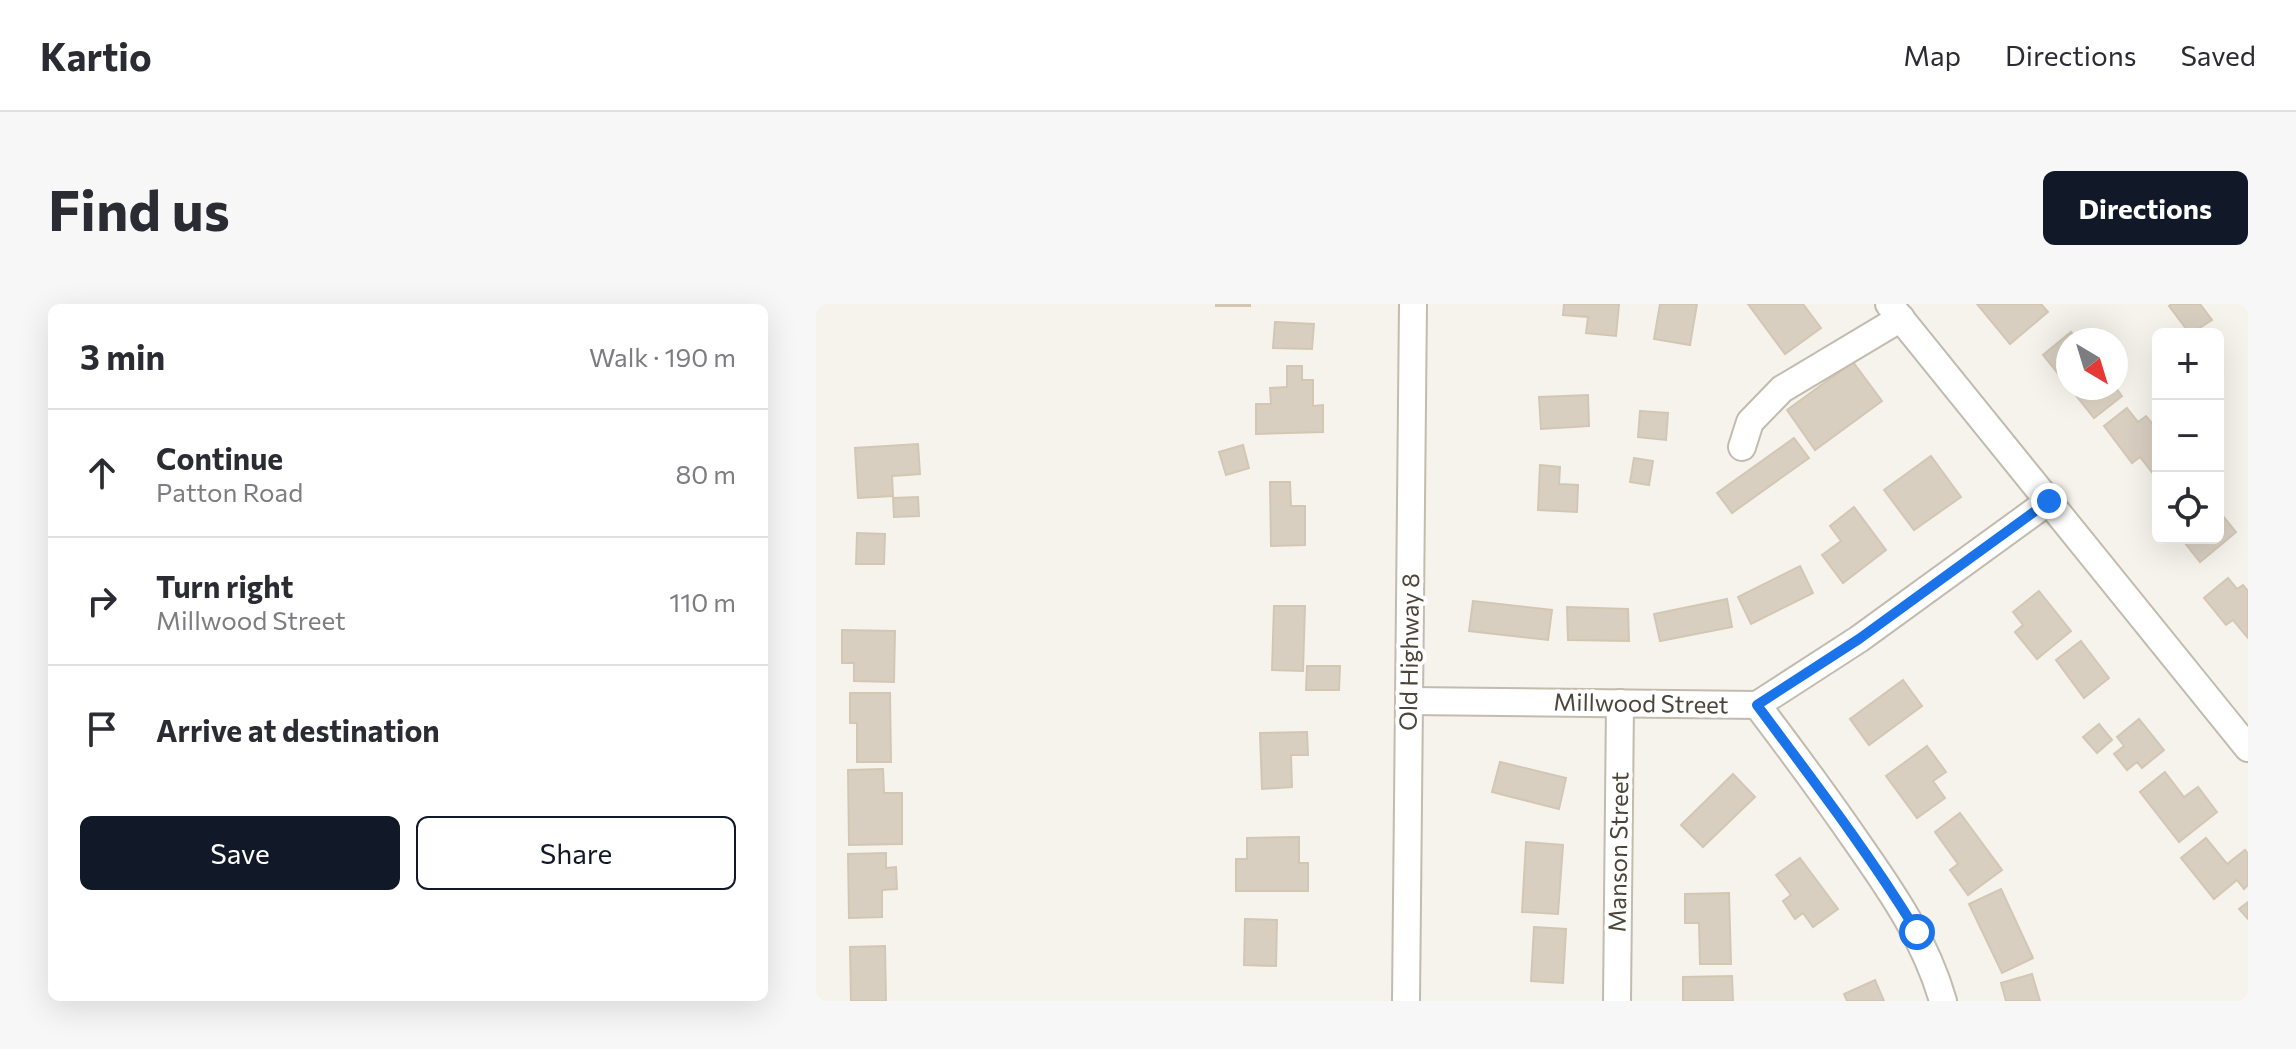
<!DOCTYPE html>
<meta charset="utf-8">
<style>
body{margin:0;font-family:Commissioner,sans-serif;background:#f7f7f7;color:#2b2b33}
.controls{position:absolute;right:24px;top:24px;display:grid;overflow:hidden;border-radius:12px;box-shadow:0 8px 32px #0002}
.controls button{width:72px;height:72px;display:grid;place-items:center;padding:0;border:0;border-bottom:2px solid #e1e1e2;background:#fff;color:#2b2b33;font:40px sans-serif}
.compass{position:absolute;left:1240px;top:24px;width:72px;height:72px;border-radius:50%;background:#fff;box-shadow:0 8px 32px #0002;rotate:142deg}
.stop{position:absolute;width:24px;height:24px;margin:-18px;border:6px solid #1a73e8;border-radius:50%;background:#fff}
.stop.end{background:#1a73e8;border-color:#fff;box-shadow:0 2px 8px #0008}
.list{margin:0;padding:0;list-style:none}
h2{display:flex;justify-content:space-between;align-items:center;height:104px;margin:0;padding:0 32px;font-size:34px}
h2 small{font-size:26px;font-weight:400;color:#7c7c81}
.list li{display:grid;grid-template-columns:52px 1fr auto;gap:24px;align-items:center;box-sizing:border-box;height:128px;padding:0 32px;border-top:2px solid #e1e1e2}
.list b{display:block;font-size:30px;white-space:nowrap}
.list p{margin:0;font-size:26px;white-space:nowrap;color:#7c7c81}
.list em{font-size:26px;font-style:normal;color:#7c7c81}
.actions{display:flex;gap:16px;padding:24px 32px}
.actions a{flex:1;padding:18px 0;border:2px solid #111827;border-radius:12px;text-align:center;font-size:28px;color:#111827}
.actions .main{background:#111827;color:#fff}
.icon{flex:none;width:44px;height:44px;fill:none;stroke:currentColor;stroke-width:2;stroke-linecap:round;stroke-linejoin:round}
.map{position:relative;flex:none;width:1432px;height:697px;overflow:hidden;border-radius:12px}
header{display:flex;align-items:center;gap:48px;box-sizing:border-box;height:112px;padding:0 40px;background:#fff;border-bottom:2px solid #e1e1e2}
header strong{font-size:38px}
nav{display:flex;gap:44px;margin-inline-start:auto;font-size:28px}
.intro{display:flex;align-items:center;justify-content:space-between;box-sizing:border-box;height:192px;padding:0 48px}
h1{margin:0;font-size:56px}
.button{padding:20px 36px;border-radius:12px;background:#111827;color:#fff;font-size:28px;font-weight:700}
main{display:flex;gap:48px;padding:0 48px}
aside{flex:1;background:#fff;border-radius:12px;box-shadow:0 8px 32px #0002}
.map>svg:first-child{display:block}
</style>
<header>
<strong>Kartio</strong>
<nav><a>Map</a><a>Directions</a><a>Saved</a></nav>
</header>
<div class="intro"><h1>Find us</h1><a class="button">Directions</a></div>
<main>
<aside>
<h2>3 min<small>Walk · 190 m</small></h2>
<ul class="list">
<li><svg class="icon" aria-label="ahead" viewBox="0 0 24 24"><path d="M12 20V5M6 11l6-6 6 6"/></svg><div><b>Continue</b><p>Patton Road</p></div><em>80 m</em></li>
<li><svg class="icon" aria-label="right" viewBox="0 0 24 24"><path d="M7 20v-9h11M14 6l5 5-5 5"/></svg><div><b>Turn right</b><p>Millwood Street</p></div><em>110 m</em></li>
<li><svg class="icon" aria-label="arrive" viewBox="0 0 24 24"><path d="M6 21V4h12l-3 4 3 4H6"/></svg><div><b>Arrive at destination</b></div></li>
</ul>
<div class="actions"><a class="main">Save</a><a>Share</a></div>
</aside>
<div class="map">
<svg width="1432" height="697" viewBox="0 0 1432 697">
<rect width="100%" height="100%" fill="#f6f3ec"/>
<g fill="#d8cfc1" stroke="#d3c7b4" stroke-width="2">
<rect x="400" y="0" width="34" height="2"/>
<polygon points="748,0 803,0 800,32 770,29 772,13 747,11"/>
<polygon points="844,0 881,0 874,41 838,35"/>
<polygon points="932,0 987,0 1005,24 969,50"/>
<polygon points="1161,0 1225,0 1232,8 1194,40"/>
<polygon points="1356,0 1384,0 1396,16 1374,30 1353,2"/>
<polygon points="459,18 498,20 496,45 457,44"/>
<polygon points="1255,28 1261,36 1252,36 1252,82 1227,51"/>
<polygon points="1037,58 1066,97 999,146 971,106"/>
<polygon points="471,62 486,62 486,76 497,76 497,102 507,101 507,128 440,130 440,100 455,100 454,84 471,83"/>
<polygon points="1254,84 1300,84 1306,92 1278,114"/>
<polygon points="772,91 773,122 725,125 723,93"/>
<polygon points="1311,104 1322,118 1330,112 1342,126 1342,176 1324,153 1316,159 1288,122"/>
<polygon points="824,107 852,109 850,136 822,133"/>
<polygon points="978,134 993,154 916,209 901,189"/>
<polygon points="102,140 104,170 76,172 77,192 42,194 39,144"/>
<polygon points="427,141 433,164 410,171 403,148"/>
<polygon points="1115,152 1145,193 1098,226 1068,186"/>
<polygon points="818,154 837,157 833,181 814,178"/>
<polygon points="724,161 744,163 743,180 762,181 761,208 722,206"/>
<polygon points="454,178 474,178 475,202 489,202 489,241 455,242"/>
<polygon points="102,193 103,212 78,213 77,194"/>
<polygon points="1038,203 1070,246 1027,279 1006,251 1025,237 1014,222"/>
<polygon points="1402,206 1420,228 1384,258 1365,234 1402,234"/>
<polygon points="41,229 69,230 68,260 40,260"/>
<polygon points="984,262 997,289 935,320 922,293"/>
<polygon points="1412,274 1421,285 1427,281 1432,287 1432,334 1417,316 1410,321 1388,294"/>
<polygon points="1223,287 1255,327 1221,355 1199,328 1207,321 1197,308"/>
<polygon points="911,295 916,323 844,337 838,310"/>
<polygon points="657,297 736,306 732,336 653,327"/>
<polygon points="458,302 489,302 487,367 456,366"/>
<polygon points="751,303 812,305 813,337 752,336"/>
<polygon points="26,326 79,327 78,378 38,377 38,359 26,359"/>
<polygon points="1265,337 1293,374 1268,394 1240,356"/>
<polygon points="491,362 524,362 523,386 490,386"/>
<polygon points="1087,376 1106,402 1053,441 1034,415"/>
<polygon points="34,389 74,389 75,458 41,458 41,419 34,419"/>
<polygon points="1323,415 1348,446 1326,464 1321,458 1311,466 1298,450 1308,442 1301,433"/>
<polygon points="1283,420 1296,436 1281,449 1267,433"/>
<polygon points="491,428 492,451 475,451 476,483 446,485 444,429"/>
<polygon points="1111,442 1130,468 1117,477 1129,494 1101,514 1070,472"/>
<polygon points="684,458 750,474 743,505 676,488"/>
<polygon points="67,465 68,489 86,489 86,540 33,541 32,466"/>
<polygon points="1349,468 1368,493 1382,483 1401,508 1363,538 1324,488"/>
<polygon points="917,470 939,493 887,543 865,521"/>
<polygon points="1144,509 1186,566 1152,591 1134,566 1142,560 1119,528"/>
<polygon points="483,533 483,559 492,559 492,587 420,587 420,555 431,555 431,534"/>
<polygon points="1390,534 1411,560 1429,546 1432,550 1432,581 1428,585 1421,576 1398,595 1365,554"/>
<polygon points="710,538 747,541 742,610 706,608"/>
<polygon points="70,549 70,564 80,563 81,585 66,586 66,613 33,614 32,550"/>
<polygon points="984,554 1022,605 997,623 987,609 979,615 967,597 975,591 960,571"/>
<polygon points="1185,585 1217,654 1186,669 1153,600"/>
<polygon points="913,589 915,660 884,660 883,619 869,619 869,590"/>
<polygon points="1432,598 1432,615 1423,605"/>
<polygon points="429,615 461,616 460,662 428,661"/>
<polygon points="718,623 750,625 747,679 715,677"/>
<polygon points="69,642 70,697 35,697 34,643"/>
<polygon points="1216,670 1224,697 1190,697 1185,679"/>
<polygon points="916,672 917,697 867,697 867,673"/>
<polygon points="1059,676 1068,697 1031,697 1028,690"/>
</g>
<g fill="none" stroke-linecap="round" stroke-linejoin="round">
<g stroke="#c2bbae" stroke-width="30">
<g id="minor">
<polyline points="1073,0 1432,444"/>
<polyline points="926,143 934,118 966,85 1085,14"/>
<polyline points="593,397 941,401 1043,335 1233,197"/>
<path d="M941,401C976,447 1010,493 1043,541C1078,591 1110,638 1127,697"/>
<polyline points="590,697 597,0"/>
<polyline points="801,697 804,399"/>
</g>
</g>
<use href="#minor" stroke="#fff" stroke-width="26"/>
</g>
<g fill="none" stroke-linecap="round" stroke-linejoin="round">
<path stroke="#1a73e8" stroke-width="10" d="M1101,628C1053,549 996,475 941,401L1043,335L1233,197"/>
</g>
<g text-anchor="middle" stroke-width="8" stroke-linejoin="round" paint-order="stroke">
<g font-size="24" fill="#4b4439" stroke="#fff">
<text transform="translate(594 348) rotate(-89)" y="8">Old Highway 8</text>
<text transform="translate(825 400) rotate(1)" y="8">Millwood Street</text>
<text transform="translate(803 548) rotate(-89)" y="8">Manson Street</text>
</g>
</g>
</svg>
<div class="controls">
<button>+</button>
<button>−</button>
<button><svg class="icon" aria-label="locate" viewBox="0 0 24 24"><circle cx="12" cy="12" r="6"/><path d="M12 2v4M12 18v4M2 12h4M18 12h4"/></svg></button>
</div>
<svg class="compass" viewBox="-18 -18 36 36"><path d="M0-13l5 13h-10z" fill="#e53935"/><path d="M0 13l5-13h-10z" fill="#7c7c81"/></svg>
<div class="stop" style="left:1101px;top:628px"></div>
<div class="stop end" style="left:1233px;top:197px"></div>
</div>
</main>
